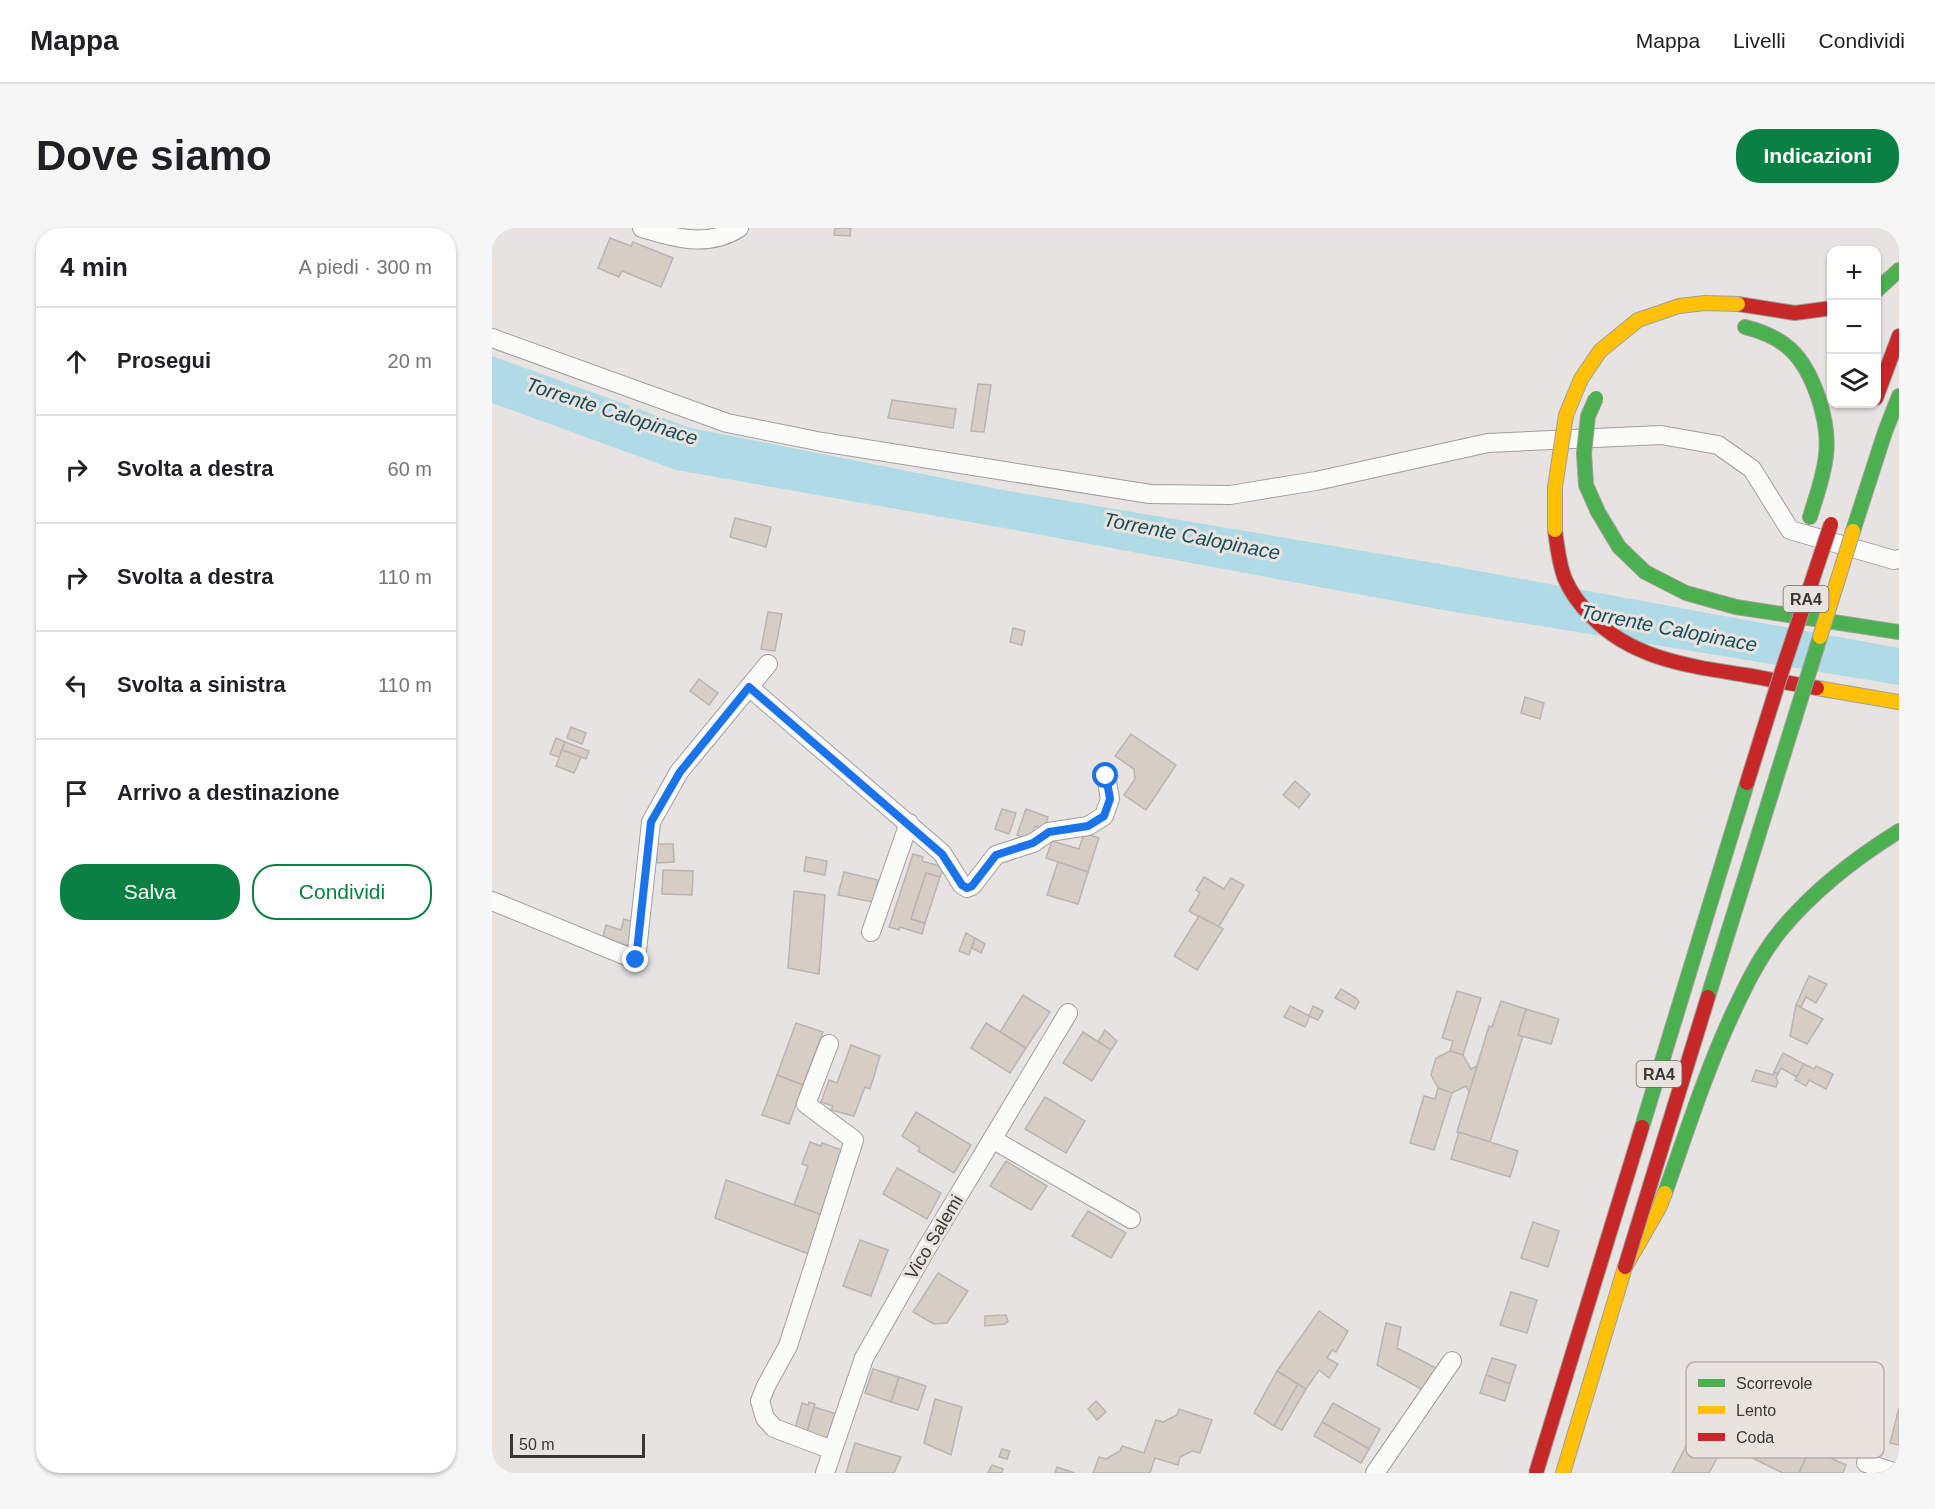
<!DOCTYPE html>
<html lang="it">
<meta charset="utf-8">
<style>
body{margin:0;font-family:Arial,sans-serif;background:#f6f6f6;color:#202124}
.controls{position:absolute;right:18px;top:18px;display:grid;overflow:hidden;border-radius:12px;box-shadow:0 2px 4px #0004}
.controls button{width:54px;height:54px;display:grid;place-items:center;padding:0;border:0;border-bottom:2px solid #e0e0e0;background:#fff;color:#202124;font:30px sans-serif}
.scale{position:absolute;left:18px;bottom:15px;width:135px;box-sizing:border-box;padding-left:6px;border:3px solid #3a3836;border-top:0;font-size:16px;line-height:21px;white-space:nowrap;color:#3a3836;-webkit-text-stroke:4px #e8e3de;paint-order:stroke}
.stop{position:absolute;width:18px;height:18px;margin:-14px;border:4px solid #1a73e8;border-radius:50%;background:#fff}
.stop.end{background:#1a73e8;border-color:#fff;box-shadow:0 2px 6px #0008}
.list{margin:0;padding:0;list-style:none}
h2{display:flex;justify-content:space-between;align-items:center;height:78px;margin:0;padding:0 24px;font-size:26px}
h2 small{font-size:20px;font-weight:400;color:#757577}
.list li{display:grid;grid-template-columns:39px 1fr auto;gap:18px;align-items:center;box-sizing:border-box;height:108px;padding:0 24px;border-top:2px solid #e0e0e0}
.list b{display:block;font-size:22px;white-space:nowrap}
.list em{font-size:20px;font-style:normal;color:#757577}
.actions{display:flex;gap:12px;padding:18px 24px}
.actions a{flex:1;padding:14px 0;border:2px solid #0b8043;border-radius:24px;text-align:center;font-size:21px;color:#0b8043}
.actions .main{background:#0b8043;color:#fff}
.icon{flex:none;width:33px;height:33px;fill:none;stroke:currentColor;stroke-width:2;stroke-linecap:round;stroke-linejoin:round}
.map{position:relative;flex:none;width:1407px;height:1245px;overflow:hidden;border-radius:24px}
header{display:flex;align-items:center;gap:36px;box-sizing:border-box;height:84px;padding:0 30px;background:#fff;border-bottom:2px solid #e0e0e0}
header strong{font-size:28px}
nav{display:flex;gap:33px;margin-inline-start:auto;font-size:21px}
.intro{display:flex;align-items:center;justify-content:space-between;box-sizing:border-box;height:144px;padding:0 36px}
h1{margin:0;font-size:42px}
.button{padding:15px 27px;border-radius:24px;background:#0b8043;color:#fff;font-size:21px;font-weight:700}
main{display:flex;gap:36px;padding:0 36px}
aside{flex:1;background:#fff;border-radius:24px;box-shadow:0 2px 4px #0004}
.map>svg:first-child{display:block}
</style>
<header>
<strong>Mappa</strong>
<nav><a>Mappa</a><a>Livelli</a><a>Condividi</a></nav>
</header>
<div class="intro"><h1>Dove siamo</h1><a class="button">Indicazioni</a></div>
<main>
<aside>
<h2>4 min<small>A piedi · 300 m</small></h2>
<ul class="list">
<li><svg class="icon" aria-label="ahead" viewBox="0 0 24 24"><path d="M12 20V5M6 11l6-6 6 6"/></svg><div><b>Prosegui</b></div><em>20 m</em></li>
<li><svg class="icon" aria-label="right" viewBox="0 0 24 24"><path d="M7 20v-9h11M14 6l5 5-5 5"/></svg><div><b>Svolta a destra</b></div><em>60 m</em></li>
<li><svg class="icon" aria-label="right" viewBox="0 0 24 24"><path d="M7 20v-9h11M14 6l5 5-5 5"/></svg><div><b>Svolta a destra</b></div><em>110 m</em></li>
<li><svg class="icon" aria-label="left" viewBox="0 0 24 24"><path d="M17 20v-9H6M10 6l-5 5 5 5"/></svg><div><b>Svolta a sinistra</b></div><em>110 m</em></li>
<li><svg class="icon" aria-label="arrive" viewBox="0 0 24 24"><path d="M6 21V4h12l-3 4 3 4H6"/></svg><div><b>Arrivo a destinazione</b></div></li>
</ul>
<div class="actions"><a class="main">Salva</a><a>Condividi</a></div>
</aside>
<div class="map">
<svg width="1407" height="1245" viewBox="0 0 1407 1245">
<rect width="100%" height="100%" fill="#e6e3e0"/>
<polygon fill="#b0dbe6" points="0,128 199,200 516,263 954,337 1407,420 1407,457 951,382 512,300 184,242 0,175"/>
<g fill="#d6cdc4" stroke="#b8b5b3" stroke-width="1.5">
<polygon points="343,0 359,0 358,8 342,7"/>
<polygon points="118,10 139,18 141,14 181,30 169,59 130,43 127,49 106,40"/>
<polygon points="486,156 499,157 492,204 479,203"/>
<polygon points="400,172 464,181 461,200 396,190"/>
<polygon points="243,290 279,299 274,319 238,309"/>
<polygon points="276,384 290,386 283,423 269,421"/>
<polygon points="521,400 533,403 530,417 518,414"/>
<polygon points="207,451 226,465 217,477 198,463"/>
<polygon points="1033,469 1052,475 1048,491 1029,485"/>
<polygon points="79,499 94,505 90,516 75,510"/>
<polygon points="639,506 684,537 654,582 632,567 643,551 642,541 623,528"/>
<polygon points="64,510 73,514 67,529 58,526"/>
<polygon points="73,514 97,523 94,531 70,522"/>
<polygon points="70,522 89,529 82,545 64,538"/>
<polygon points="803,553 818,566 807,580 791,567"/>
<polygon points="510,581 524,585 517,606 503,601"/>
<polygon points="534,581 556,589 552,602 543,598 538,612 525,607"/>
<polygon points="592,605 607,610 596,644 554,630 560,613 587,621"/>
<polygon points="164,616 181,616 182,634 165,635"/>
<polygon points="421,626 431,629 430,633 452,639 448,649 434,645 419,691 433,695 430,706 408,699 407,702 397,699"/>
<polygon points="314,629 335,633 333,647 312,643"/>
<polygon points="566,634 596,644 586,676 555,667"/>
<polygon points="171,642 201,643 200,667 170,666"/>
<polygon points="352,644 386,652 381,674 346,667"/>
<polygon points="434,645 448,649 433,695 419,691"/>
<polygon points="712,649 732,661 739,650 752,657 726,700 697,683 708,665 704,662"/>
<polygon points="302,663 333,667 327,746 296,740"/>
<polygon points="707,688 731,701 705,742 682,728"/>
<polygon points="132,691 145,695 138,718 125,714 122,721 109,716 114,697 129,702"/>
<polygon points="474,705 483,710 477,727 467,723"/>
<polygon points="483,710 493,716 489,725 480,720"/>
<polygon points="1317,748 1335,756 1324,775 1314,769 1309,779 1304,777"/>
<polygon points="849,761 864,770 867,774 863,781 843,770"/>
<polygon points="965,763 989,770 971,827 958,823 961,813 950,810"/>
<polygon points="531,767 558,784 534,820 508,804"/>
<polygon points="1009,773 1034,781 1026,807 1031,808 998,914 965,904 997,798 1000,799"/>
<polygon points="1304,777 1331,791 1315,816 1298,808"/>
<polygon points="798,778 818,788 813,799 792,789"/>
<polygon points="821,778 831,783 826,792 817,788"/>
<polygon points="1034,781 1067,791 1059,816 1026,807"/>
<polygon points="304,795 331,804 311,857 285,847"/>
<polygon points="494,795 534,820 518,845 479,820"/>
<polygon points="613,802 625,813 619,822 606,814"/>
<polygon points="591,804 619,822 600,853 571,835"/>
<polygon points="359,817 388,828 378,861 373,859 362,888 339,882 341,878 329,874 337,852 345,855"/>
<polygon points="958,823 971,827 979,841 985,838 977,864 974,858 960,865 946,860 939,847 944,830"/>
<polygon points="1291,825 1312,836 1305,849 1289,840 1286,846 1282,844"/>
<polygon points="1312,836 1322,841 1324,838 1341,846 1334,861 1317,852 1314,858 1303,852"/>
<polygon points="1264,842 1281,847 1282,844 1286,846 1284,850 1286,854 1284,859 1260,853"/>
<polygon points="285,847 311,857 297,896 270,887"/>
<polygon points="946,860 960,865 942,922 918,915 932,868 943,871"/>
<polygon points="553,869 593,893 574,925 533,901"/>
<polygon points="424,884 479,917 462,945 426,923 428,920 410,908"/>
<polygon points="967,904 1026,923 1018,949 959,931"/>
<polygon points="318,914 329,918 330,915 352,923 335,967 339,969 333,988 302,977 316,938 310,936"/>
<polygon points="514,933 555,958 539,982 498,958"/>
<polygon points="405,940 449,965 435,991 391,966"/>
<polygon points="234,952 333,988 319,1027 223,990"/>
<polygon points="596,983 634,1005 619,1030 580,1008"/>
<polygon points="1041,994 1067,1003 1056,1039 1029,1030"/>
<polygon points="368,1012 396,1022 379,1068 351,1058"/>
<polygon points="446,1045 476,1063 455,1095 442,1096 421,1084"/>
<polygon points="1019,1064 1045,1072 1035,1105 1008,1097"/>
<polygon points="827,1083 856,1103 844,1124 840,1122 835,1130 846,1136 837,1150 827,1142 814,1161 785,1143"/>
<polygon points="514,1087 516,1093 513,1096 493,1098 493,1088"/>
<polygon points="894,1095 909,1099 905,1120 946,1141 935,1164 885,1137"/>
<polygon points="1000,1130 1024,1137 1018,1156 994,1147"/>
<polygon points="381,1141 407,1149 399,1174 373,1165"/>
<polygon points="785,1143 806,1156 782,1198 762,1185"/>
<polygon points="994,1147 1018,1156 1013,1173 988,1165"/>
<polygon points="407,1149 434,1158 426,1182 399,1174"/>
<polygon points="806,1156 814,1161 790,1202 782,1198"/>
<polygon points="1221,1167 1253,1179 1217,1245 1180,1245"/>
<polygon points="443,1171 470,1179 459,1227 432,1215"/>
<polygon points="604,1173 614,1184 605,1192 596,1181"/>
<polygon points="317,1174 323,1176 315,1205 303,1201 310,1175 316,1177"/>
<polygon points="841,1175 888,1201 877,1221 830,1194"/>
<polygon points="322,1179 348,1187 340,1212 315,1205"/>
<polygon points="1407,1180 1407,1217 1398,1215"/>
<polygon points="687,1181 720,1192 708,1225 700,1223 688,1229 686,1237 663,1230 658,1245 601,1245 607,1229 614,1231 628,1223 630,1218 652,1225 664,1192 671,1194 685,1187"/>
<polygon points="830,1194 877,1221 869,1235 822,1208"/>
<polygon points="1280,1204 1318,1221 1307,1245 1291,1245 1260,1230"/>
<polygon points="363,1215 409,1229 402,1245 354,1245"/>
<polygon points="510,1221 518,1223 515,1231 507,1229"/>
<polygon points="1318,1221 1354,1237 1351,1245 1307,1245"/>
<polygon points="500,1237 511,1241 510,1245 496,1245"/>
<polygon points="565,1239 583,1245 563,1245"/>
</g>
<g fill="none" stroke-linecap="round" stroke-linejoin="round">
<g stroke="#a19f9c" stroke-width="20">
<g id="street">
<path d="M150,0C182,10 216,20 247,0"/>
<polyline points="0,110 235,195 330,214 658,266 738,267 824,253 996,215 1169,207 1226,217 1260,241 1298,302 1402,332 1407,331"/>
<polyline points="257,459 450,625 470,657 475,660 480,658 504,627 541,615 557,604 596,598 612,588 618,571 614,548"/>
<polyline points="0,673 144,732 159,594 187,544 276,436"/>
<polyline points="379,704 417,595"/>
<polyline points="337,816 314,876 362,912 296,1118 274,1158 268,1173 273,1190 282,1200 340,1222"/>
<polyline points="500,911 639,991"/>
<polyline points="1374,1235 1405,1245"/>
<polyline points="333,1245 372,1130 433,1023 576,785"/>
<polyline points="883,1245 960,1133"/>
</g>
</g>
<g stroke="#a19f9c" stroke-width="16">
<g id="fast">
<polyline points="1384,63 1407,42"/>
<path d="M1253,99C1269,103 1285,109 1298,121C1322,143 1338,195 1334,227C1332,248 1324,269 1318,289"/>
<polyline points="1106,284 1127,319 1153,344 1194,365 1244,379 1407,404"/>
<polyline points="1361,303 1393,204 1407,168"/>
<path d="M1173,965C1194,906 1213,846 1239,789C1253,759 1267,729 1289,702C1322,662 1362,631 1407,603"/>
</g>
</g>
<g stroke="#a19f9c" stroke-width="16">
<g id="slow">
<polyline points="1325,460 1407,474"/>
<polyline points="1071,1245 1133,1039 1168,978 1173,965"/>
</g>
</g>
<g stroke="#a19f9c" stroke-width="16">
<g id="jam">
<polyline points="1246,76 1303,85 1340,80"/>
<polyline points="1384,170 1407,108"/>
<path d="M1063,302C1065,318 1067,336 1073,351C1079,365 1089,378 1099,388C1140,431 1197,438 1253,447C1277,451 1301,456 1325,460"/>
</g>
</g>
<use href="#street" stroke="#fbfbfa" stroke-width="18"/>
<use href="#fast" stroke="#4caf50" stroke-width="14"/>
<use href="#slow" stroke="#ffc107" stroke-width="14"/>
<use href="#jam" stroke="#c62828" stroke-width="14"/>
<g stroke="#a19f9c" stroke-width="16" stroke-linecap="butt">
<g id="fast-bridge">
<polyline points="1104,170 1096,188 1092,225 1094,257 1106,284"/>
<polyline points="1216,769 1328,409"/>
<polyline points="1150,899 1255,555"/>
</g>
</g>
<g stroke="#a19f9c" stroke-width="16" stroke-linecap="butt">
<g id="slow-bridge">
<polyline points="1063,302 1063,259 1074,187 1089,151 1108,123 1146,92 1187,78 1213,75 1246,76"/>
<polyline points="1328,409 1361,303"/>
</g>
</g>
<g stroke="#a19f9c" stroke-width="16" stroke-linecap="butt">
<g id="jam-bridge">
<polyline points="1255,555 1289,446 1339,296"/>
<polyline points="1133,1039 1216,769"/>
<polyline points="1044,1245 1150,899"/>
</g>
</g>
<use href="#fast-bridge" stroke="#4caf50" stroke-width="14"/>
<use href="#slow-bridge" stroke="#ffc107" stroke-width="14"/>
<use href="#jam-bridge" stroke="#c62828" stroke-width="14"/>
</g>
<g fill="none" stroke-linecap="round" stroke-linejoin="round">
<polyline stroke="#1a73e8" stroke-width="8" points="144,732 159,594 188,544 257,459 450,626 470,657 475,660 480,658 504,627 541,615 557,604 596,598 612,588 618,571 614,548"/>
</g>
<g text-anchor="middle" stroke-width="6" stroke-linejoin="round" paint-order="stroke">
<g fill="#e8e3de" stroke="#6e6b68" stroke-width="1.5">
<rect x="1291.5" y="358" width="45" height="26" rx="4.5"/>
<rect x="1144.5" y="833" width="45" height="26" rx="4.5"/>
</g>
<g font-size="16" font-weight="bold" fill="#3a3836">
<text x="1314" y="377">RA4</text>
<text x="1167" y="852">RA4</text>
</g>
<g font-size="18" fill="#3a3836" stroke="#e8e3de">
<text transform="translate(442 1009) rotate(-59)" y="6">Vico Salemi</text>
</g>
<g font-size="20" font-style="italic" fill="#174d5a" stroke="#e8e3de">
<text transform="translate(120 183) rotate(18)" y="7">Torrente Calopinace</text>
<text transform="translate(700 308) rotate(11)" y="7">Torrente Calopinace</text>
<text transform="translate(1177 400) rotate(11)" y="7">Torrente Calopinace</text>
</g>
</g>
<rect x="1194" y="1134" width="198" height="96" rx="9" fill="#e8e3de" stroke="#b4b0ac" stroke-width="1.5"/>
<rect x="1206" y="1151" width="27" height="8" fill="#4caf50"/>
<rect x="1206" y="1178" width="27" height="8" fill="#ffc107"/>
<rect x="1206" y="1205" width="27" height="8" fill="#c62828"/>
<g font-size="16" fill="#3a3836">
<text x="1244" y="1161">Scorrevole</text>
<text x="1244" y="1188">Lento</text>
<text x="1244" y="1215">Coda</text>
</g>
</svg>
<div class="controls">
<button>+</button>
<button>−</button>
<button><svg class="icon" aria-label="layers" viewBox="0 0 24 24"><path d="M12 4l9 5-9 5-9-5zM3 14l9 5 9-5"/></svg></button>
</div>
<div class="scale">50 m</div>
<div class="stop" style="left:614px;top:548px"></div>
<div class="stop end" style="left:144px;top:732px"></div>
</div>
</main>
